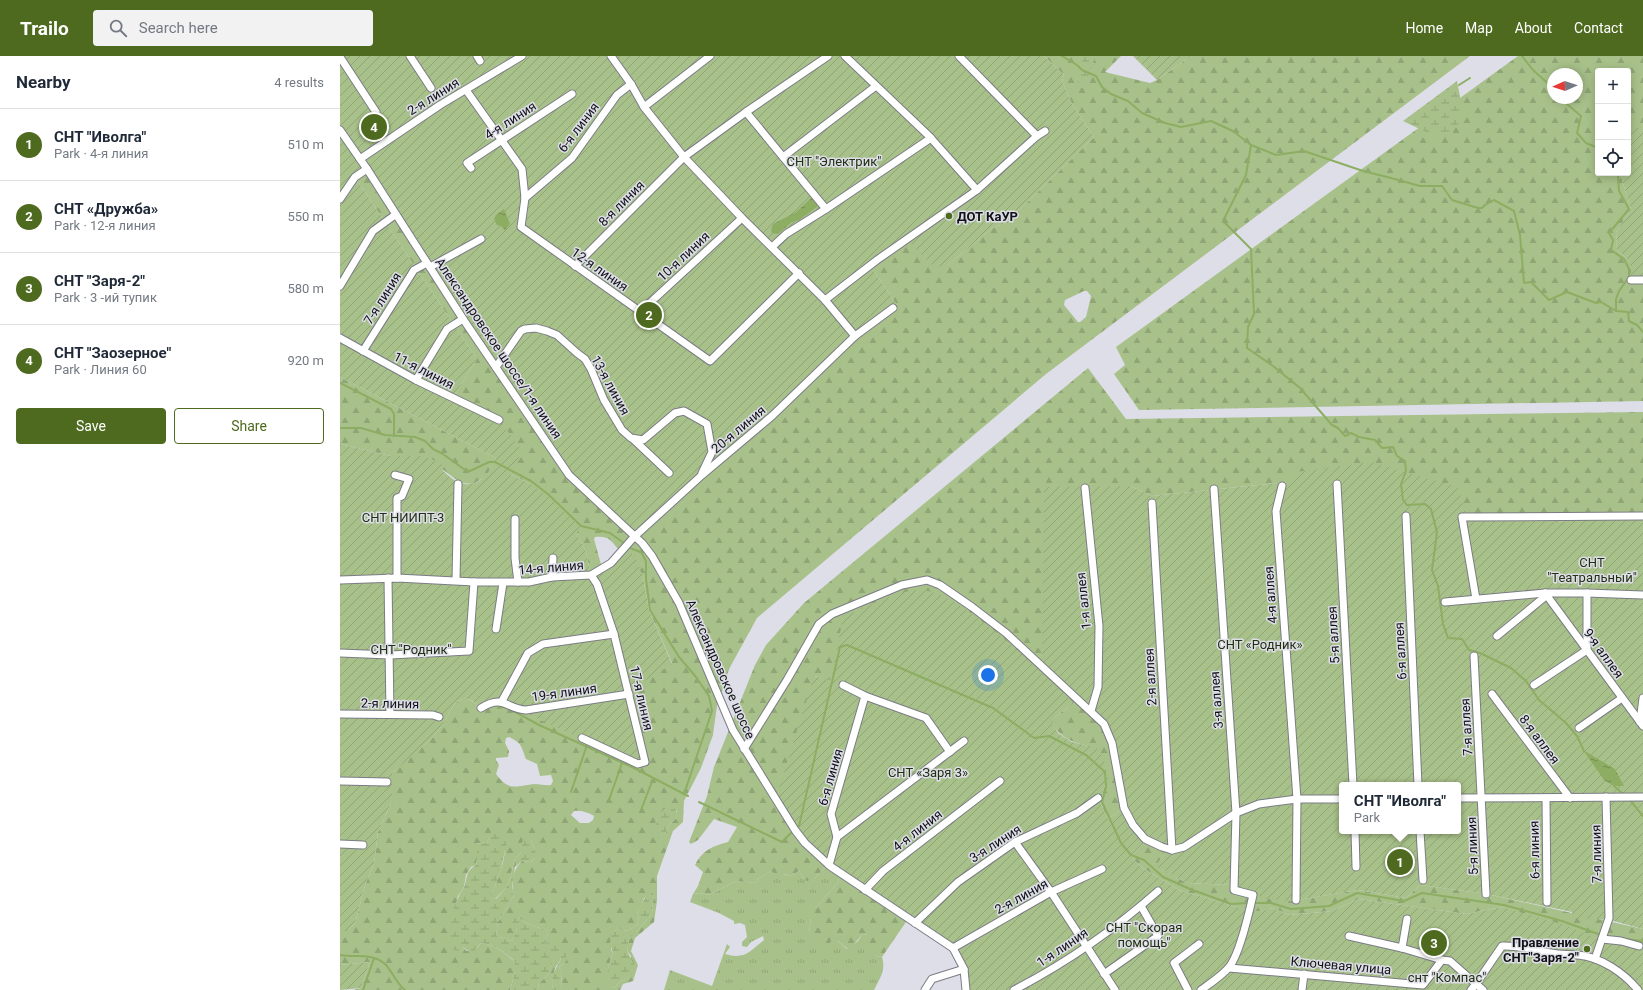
<!DOCTYPE html>
<meta charset="utf-8">
<style>
body{margin:0;font-family:Roboto,sans-serif;background:#f2f2f3;color:#1f2937}
.controls{position:absolute;right:12px;top:12px;display:grid;overflow:hidden;border-radius:4px;box-shadow:0 2px 10px #0003}
.controls button{width:36px;height:36px;display:grid;place-items:center;padding:0;border:0;border-bottom:1px solid #e0e1e3;background:#fff;color:#1f2937;font:20px sans-serif}
.compass{position:absolute;left:1207px;top:12px;width:36px;height:36px;border-radius:50%;background:#fff;box-shadow:0 2px 10px #0003;rotate:267deg}
.you{position:absolute;left:648px;top:619px;width:14px;height:14px;margin:-10px;border:3px solid #fff;border-radius:50%;background:#1a73e8;box-shadow:0 0 0 6px #1a73e833}
.badge{display:grid;place-items:center;width:26px;height:26px;border-radius:50%;background:#4e6a1e;color:#fff;font-size:13px;font-weight:700}
.pin{position:absolute;translate:-50% -50%;border:2px solid #fff;box-shadow:0 1px 4px #0006}
.popup{position:absolute;left:999px;top:726px;width:122px;height:52px;box-sizing:border-box;display:grid;place-content:center;border-radius:4px;background:#fff;filter:drop-shadow(0 1px 3px #0005);font-size:13px;white-space:nowrap;color:#747a83}
.popup b{font-size:15px;color:#1f2937}
.popup::after{content:'';position:absolute;left:50%;top:100%;margin-left:-8px;border:8px solid transparent;border-top-color:#fff}
.list{margin:0;padding:0;list-style:none}
h2{display:flex;justify-content:space-between;align-items:center;height:52px;margin:0;padding:0 16px;font-size:17px}
h2 small{font-size:13px;font-weight:400;color:#747a83}
.list li{display:grid;grid-template-columns:26px 1fr auto;gap:12px;align-items:center;box-sizing:border-box;height:72px;padding:0 16px;border-top:1px solid #e0e1e3}
.list b{display:block;font-size:15px;white-space:nowrap}
.list p{margin:0;font-size:13px;white-space:nowrap;color:#747a83}
.list em{font-size:13px;font-style:normal;color:#747a83}
.actions{display:flex;gap:8px;padding:12px 16px}
.actions a{flex:1;padding:9px 0;border:1px solid #4e6a1e;border-radius:4px;text-align:center;font-size:14px;color:#4e6a1e}
.actions .main{background:#4e6a1e;color:#fff}
.icon{flex:none;width:22px;height:22px;fill:none;stroke:currentColor;stroke-width:2;stroke-linecap:round;stroke-linejoin:round}
.map{position:relative;flex:none;width:1303px;height:934px;overflow:hidden}
header{display:flex;align-items:center;gap:24px;box-sizing:border-box;height:56px;padding:0 20px;background:#4e6a1e;color:#fff}
header strong{font-size:19px}
nav{display:flex;gap:22px;margin-inline-start:auto;font-size:14px}
.search{width:280px;height:36px;background:#f2f2f3;display:flex;align-items:center;gap:10px;box-sizing:border-box;padding:0 14px;border-radius:4px;color:#747a83;font-size:15px}
main{display:flex}
aside{flex:1;background:#fff}
.map>svg:first-child{display:block}
</style>
<header>
<strong>Trailo</strong>
<div class="search"><svg class="icon" aria-label="search" viewBox="0 0 24 24"><circle cx="10" cy="10" r="6"/><path d="M15 15l6 6"/></svg>Search here</div>
<nav><a>Home</a><a>Map</a><a>About</a><a>Contact</a></nav>
</header>
<main>
<aside>
<h2>Nearby<small>4 results</small></h2>
<ul class="list">
<li><span class="badge">1</span><div><b>СНТ &quot;Иволга&quot;</b><p>Park · 4-я линия</p></div><em>510 m</em></li>
<li><span class="badge">2</span><div><b>СНТ «Дружба»</b><p>Park · 12-я линия</p></div><em>550 m</em></li>
<li><span class="badge">3</span><div><b>СНТ &quot;Заря-2&quot;</b><p>Park · 3 -ий тупик</p></div><em>580 m</em></li>
<li><span class="badge">4</span><div><b>СНТ &quot;Заозерное&quot;</b><p>Park · Линия 60</p></div><em>920 m</em></li>
</ul>
<div class="actions"><a class="main">Save</a><a>Share</a></div>
</aside>
<div class="map">
<svg width="1303" height="934" viewBox="0 0 1303 934">
<defs>
<pattern id="grass-tufts" width="24" height="20" patternUnits="userSpaceOnUse"><rect width="24" height="20" fill="#a8c18a"/><path d="M3 7l-1-3M5 7V3M7 7l1-3M15 17l-1-3M17 17v-4M19 17l1-3" fill="none" stroke="#90a576"/></pattern>
<pattern id="forest-firs" width="22" height="20" patternUnits="userSpaceOnUse"><rect width="22" height="20" fill="#a8c18a"/><path d="M5 1l3.5 6h-7zM16 11l3.5 6h-7z" fill="#90a576"/></pattern>
<pattern id="wetland-marsh" width="20" height="14" patternUnits="userSpaceOnUse"><rect width="20" height="14" fill="#a8c18a"/><path d="M1 5h8M5 5V1M11 12h8M15 12V8" fill="none" stroke="#90a576"/></pattern>
<pattern id="garden-furrows" width="10" height="10" patternUnits="userSpaceOnUse"><rect width="10" height="10" fill="#a8c18a"/><path d="M-1 1l2-2M0 10L10 0M9 11l2-2" fill="none" stroke="#90a576"/></pattern>
<pattern id="water-ripples" width="26" height="14" patternUnits="userSpaceOnUse"><rect width="26" height="14" fill="#8dae62"/><path d="M2 4q2-2 4 0t4 0M15 11q2-2 4 0t4 0" fill="none" stroke="#728c50"/></pattern>
</defs>
<rect width="100%" height="100%" fill="#dddee8"/>
<path fill="url(#grass-tufts)" d="M488,809L501,818L497,828L476,851L471,862L469,877L491,885H498L507,893L518,885L522,879L528,878L536,900L542,901C546,914 540,922 534,934H324L330,914L372,930L387,888L390,891L385,898C405,904 410,895 424,884L423,880L411,886L407,891L402,890V886L407,881L405,869L400,867L394,868V865L379,857L350,846L353,838L360,837L369,839L396,825L416,827L418,823L431,815L451,820L459,815L464,823L475,822Z"/>
<g fill="url(#forest-firs)" fill-rule="evenodd">
<path d="M704,0H781L765,16L810,27L817,24L851,0H1130L706,318L417,562L389,613L381,639L378,642L373,679L361,712L344,745L343,766L333,775L317,820V845L314,866L295,882L291,895L298,909L293,925L283,928L280,934H221L222,917L219,911L226,905L205,888L204,884L208,878V875L186,867L178,861L175,869L177,874L172,885L157,880L156,876L158,872L157,866C163,863 167,847 174,840C171,827 172,814 182,805L191,806L195,802V794L191,784L174,805L170,823L165,833L155,843L152,842V838C159,819 169,799 163,779L150,781L147,786L137,788V803L136,809L131,811L126,819L124,831L118,840L111,870L112,876L122,891L127,895L137,892L141,887C155,889 164,896 175,906V916L170,934H13L21,932L30,906L0,909V875H4L9,873L15,867L25,829L34,808L38,776L52,745V719L54,715C71,699 90,688 103,668C108,660 113,646 122,643C129,641 136,648 141,652L154,646L185,654L188,658L242,682L289,635L332,607L309,554L303,521L281,493H278C270,483 268,480 255,481L254,483L262,512L251,519L246,496L237,478L189,427L171,419L173,411L113,342L137,303L15,121L27,113L514,281L557,249L530,209L566,183L608,209L652,172L666,167L754,81L732,48L722,25L724,19ZM744,235H747L751,240L746,261L740,266H738L724,249L725,244ZM169,681C182,687 181,690 186,703L197,708L200,720L211,719L213,725L211,729C206,730 201,728 195,728C176,730 169,736 156,718L159,709L156,704V702L168,701L169,695L165,687L166,682ZM325,753H335L337,755V761L329,769L325,778L316,776C313,766 318,760 325,753ZM234,755C240,754 248,756 254,760L253,764L249,767H240L231,759ZM314,836L312,858L289,884L287,895L291,900L289,921L280,926L274,932L271,931L268,912L273,897L271,894L274,875L282,872L285,875C289,874 298,870 299,866C299,863 298,858 297,856L302,849L304,842Z"/>
<path d="M1178,0H1303V72L1288,74V15H1258V117H1280L1291,154L1276,176L1277,194L1291,206L1303,224V345L799,354L774,318L785,309L776,291ZM1213,18H1237V42H1213Z"/>
<path d="M748,312L786,363L1303,356V460L1258,461L1217,466L1190,461H1127L947,426L812,440L790,430L764,668L784,752L768,763L760,746L765,729L748,690C729,685 722,682 710,666L716,660L734,647L491,625L475,620L488,809L475,822L467,825L464,823L459,815L451,820L444,818L437,819L431,815L418,823L416,827L396,825L369,839L360,837L353,838L358,830L363,816L355,809C362,794 373,790 388,786L397,771L374,763L358,784L351,788L349,786L367,740L374,711L415,609L426,589L464,547Z"/>
<polygon points="0,321 156,402 153,410 145,421 133,428 121,427 84,400 51,400 0,388"/>
<polygon points="807,784 821,791 824,799 816,810 847,827 892,829 952,845 1018,834 1066,842 1080,829 1147,838 1303,873 1303,892 1281,885 1262,884 1162,851 1126,858 1019,843 992,855 949,859 933,852 915,856 910,855 839,834 801,811 794,804 793,798"/>
<path d="M501,818L568,863L542,901C525,898 525,892 528,878L522,879L509,894L498,885H491L487,892L480,893L469,877L471,862L468,853L476,851L497,828Z"/>
<polygon points="216,898 221,903 215,912 212,925 213,934 198,934 199,927 207,920"/>
</g>
<g fill="url(#wetland-marsh)">
<path d="M744,0H755L748,26L745,28H739C735,19 741,9 744,0Z"/>
<polygon points="1117,25 1123,56 1120,66 1110,77 1100,80 1086,76 1063,65"/>
<path d="M331,751C337,753 337,755 337,761L329,769L325,778L319,783C310,773 317,753 331,751Z"/>
<path d="M156,773L161,778L170,779L171,785L166,789L161,814L152,838V842L156,843L165,833L170,823L174,805L182,795V786L185,781L191,784L195,794V802L191,806L182,805L175,811L172,830L174,840C167,847 163,863 157,866L158,872L156,876L157,880L172,885L177,874L172,867L174,862L178,861L186,867L208,875V878L204,884L205,888L213,884C225,888 227,894 226,905L219,911L222,917L221,934H213C210,919 215,915 221,903L216,899L207,920L199,927L198,934H170L175,916V906C165,896 155,889 141,887L132,897L122,891L118,895L114,894L108,885C112,875 110,871 112,861C113,854 116,846 119,840C120,836 124,833 125,829C127,820 127,814 136,809L137,803V788L147,786L150,781L151,776Z"/>
<path d="M309,836H314L312,858L289,884L287,895L294,908L293,917L289,921L280,926L274,932L270,931V928L266,927L268,912L273,897L270,888L271,880L274,875L282,872L285,875C289,874 298,870 299,866C299,863 298,858 297,856C302,849 304,842 309,836Z"/>
</g>
<g fill="url(#garden-furrows)" fill-rule="evenodd">
<path d="M0,0H271L273,3L277,0H704L724,19L722,25L732,48L754,81L666,167L652,172L608,209L594,211L566,183L530,209L557,249L514,281L294,481L227,416L27,114L15,121L137,303L113,342L159,364L182,394L171,419L189,427L208,440L239,471L237,478L246,496L251,519L285,492L295,501L303,521L309,554L332,608L289,635L305,706L298,708L187,658L185,654L162,645L141,652C136,648 130,641 122,643C113,646 108,660 103,668C90,688 71,700 54,715L52,719V745L38,776L34,808L25,829L15,867L7,875H0V388L51,400H84L101,407L103,415C108,419 115,426 121,427C139,433 150,416 156,402L0,321Z"/>
<polygon points="793,0 851,0 817,24"/>
<polygon points="1289,72 1303,72 1303,224 1291,224 1291,206 1277,194 1276,176 1291,154 1280,117 1288,117"/>
<path d="M1031,406L1118,431L1127,461H1190L1217,466L1258,461L1303,460V873L1270,864L1233,862L1232,856L1147,838L1080,829L1066,842L1018,834L952,845L928,843L892,829L847,827L815,810L824,799L820,795L821,791L807,784L793,798L794,804L801,811L839,834L914,856L933,852L949,859L992,855L1019,843L1126,858L1162,851L1221,868L1262,884L1281,885L1303,892V934H625L626,924L612,892L480,802L435,745L474,620L491,624L503,561C524,552 559,533 581,534C620,535 705,619 734,647L716,660L711,666L719,678L732,686L757,692L763,701L769,724V727L765,729L760,746L768,763L784,752L772,687L764,668L702,610L704,431L790,430L812,440L947,426L956,416ZM1002,729H1118V775H1002Z"/>
<polygon points="30,906 21,932 0,934 0,909"/>
</g>
<g fill="url(#water-ripples)">
<polygon points="471,142 474,142 478,149 477,151 459,164 452,166 438,178 432,177 431,174 433,168 456,156"/>
<polygon points="164,153 170,168 165,174 161,170 157,169 154,163 156,159"/>
<polygon points="1243,694 1275,713 1284,730 1274,730 1264,724"/>
</g>
<g fill="none" stroke-linecap="round" stroke-linejoin="round">
<g stroke="#8dae62" stroke-width="2">
<polyline points="722,0 737,9 742,14 756,20 762,31 771,38 788,45 802,57 825,67 841,71 871,65 893,75 911,89 936,99 964,95 1023,115 1051,122 1080,130 1102,130 1112,144 1138,152 1142,152 1145,149 1154,144 1174,155 1180,179 1184,227 1191,226 1209,244 1227,236 1256,247 1261,246 1276,255 1288,256 1289,265 1297,269 1303,276"/>
<polyline points="1182,0 1193,14 1213,32"/>
<polyline points="1119,29 1130,22"/>
<polyline points="1220,42 1241,60 1237,77 1246,87 1258,92"/>
<polyline points="911,89 906,119 883,165 911,193 914,258 908,271 907,292 933,310 960,332 979,354 992,369 998,372 1005,380 1011,377 1019,381 1035,384 1042,392 1053,391 1057,400 1065,405 1066,415 1061,428 1063,444 1067,449 1085,448 1091,453 1097,476 1092,514 1098,530 1103,568 1108,582 1122,583 1129,594 1140,597 1171,612 1186,625 1199,644 1226,667 1237,680 1244,695"/>
<polyline points="1275,117 1278,120 1279,135 1289,153 1269,177 1273,184 1271,194 1284,203 1289,213 1289,221 1279,235 1276,243 1276,255"/>
<polyline points="0,327 51,353 54,358 54,380"/>
<polyline points="0,372 21,372 45,379 75,381 85,385 93,393 103,398 125,414 130,415 149,406 155,406 191,425 209,439 241,470 270,477 292,493 301,496 306,505 306,523 310,554 339,601 356,621 369,640 372,655 344,738"/>
<polyline points="158,652 164,651"/>
<polyline points="170,653 199,669 294,712 348,740"/>
<polyline points="1274,728 1274,730 1284,739"/>
<polyline points="231,736 247,689"/>
<polyline points="1289,743 1303,760"/>
<polyline points="269,744 282,707"/>
<polyline points="359,746 442,786 453,775"/>
<polyline points="301,754 313,723"/>
<polyline points="457,772 459,770 500,591 507,589 653,652 694,682 709,680 746,699 765,716 766,731 762,746 781,787 791,799 804,804 823,821 850,833 891,848 908,847"/>
<polyline points="913,847 931,847 951,853 989,850 1017,837 1064,845 1082,837 1164,849 1222,865 1261,879"/>
<polyline points="1285,883 1303,885"/>
<path d="M0,899C16,902 33,896 46,909C53,917 57,928 65,934"/>
<polyline points="23,934 34,902"/>
</g>
<g stroke="#7b7c85" stroke-width="9">
<g id="minor">
<polyline points="70,0 91,32"/>
<polyline points="137,0 140,5"/>
<polyline points="271,0 291,28 304,51 344,101 402,162 485,244 515,280"/>
<polyline points="505,0 589,80 637,134"/>
<polyline points="619,0 697,80"/>
<polyline points="0,1 36,56"/>
<polyline points="126,34 182,113 185,142 181,171 370,305 459,217"/>
<polyline points="304,51 370,0"/>
<polyline points="406,56 486,153 591,82"/>
<polyline points="0,74 27,113 123,263 229,419 302,487 312,500 339,547 393,674 455,774 465,787 490,810 613,892 624,913 626,934"/>
<polyline points="443,101 536,30"/>
<polyline points="20,103 100,49 182,0"/>
<polyline points="131,112 127,107 232,38"/>
<polyline points="185,142 232,102 277,39 291,28"/>
<polyline points="0,143 15,121 27,113"/>
<polyline points="432,191 446,178 486,153"/>
<polyline points="235,210 344,101 406,56 488,0"/>
<polyline points="90,211 141,183"/>
<polyline points="1291,224 1303,224"/>
<polyline points="0,230 33,175 55,159"/>
<polyline points="485,244 537,204 637,134 697,80 705,75"/>
<polyline points="300,256 402,162"/>
<polyline points="0,282 76,324 159,364"/>
<polyline points="23,295 74,214 87,207"/>
<polyline points="156,311 181,275 185,273 196,272 207,275 217,279 237,297 245,303 251,313 264,344 282,374 291,382 303,384 335,357 344,355 367,368 372,396 362,417"/>
<polyline points="76,324 107,273 123,263"/>
<polyline points="293,383 329,417"/>
<polyline points="55,419 69,423 62,440 57,442 57,522"/>
<polyline points="997,428 1013,729"/>
<polyline points="942,430 936,455 957,743 956,844"/>
<polyline points="745,432 759,570 758,631 751,655"/>
<polyline points="812,447 832,794"/>
<polyline points="1066,460 1078,729"/>
<polyline points="175,463 175,502 178,526"/>
<polyline points="212,521 213,502"/>
<polyline points="48,522 50,658"/>
<polyline points="0,524 57,522 134,526 189,526 212,521 251,519 271,507 294,481 362,419 432,360 515,280 553,252"/>
<polyline points="116,524 118,428"/>
<polyline points="1205,537 1303,670"/>
<polyline points="1136,543 1122,461 1303,460"/>
<polyline points="1105,546 1205,537 1247,537 1303,539"/>
<polyline points="156,573 163,527"/>
<polyline points="1157,580 1207,539"/>
<polyline points="0,597 50,599 129,595 134,526"/>
<polyline points="1134,600 1146,838"/>
<polyline points="503,629 525,640 586,662 610,696"/>
<polyline points="1194,629 1247,594 1247,537"/>
<polyline points="1152,638 1230,742"/>
<polyline points="162,645 188,597 203,588 274,578"/>
<path d="M141,652C164,638 166,653 186,654L289,638"/>
<polyline points="0,658 93,659 99,661"/>
<polyline points="1300,666 1303,642"/>
<polyline points="1239,672 1282,642"/>
<polyline points="242,682 298,708 305,706 274,578 257,528 251,519"/>
<polyline points="404,693 447,624 479,568 492,558 562,529 587,524 600,529 632,551 666,577 764,668 772,687 784,752 793,769 805,783 822,791 832,794 844,791 896,757 919,748 957,743 1002,743"/>
<polyline points="0,725 47,726"/>
<polyline points="1118,742 1303,741"/>
<polyline points="1206,742 1207,846"/>
<polyline points="1015,775 1016,811"/>
<polyline points="1080,775 1083,824"/>
<polyline points="497,781 624,685"/>
<polyline points="675,786 711,836 775,934"/>
<polyline points="0,788 23,789"/>
<polyline points="489,809 497,781 491,758 525,640"/>
<polyline points="525,834 543,815 660,725"/>
<polyline points="575,867 618,826 675,786 737,757 758,742"/>
<polyline points="1009,880 1062,892 1102,904"/>
<polyline points="1262,883 1281,885 1299,890"/>
<polyline points="613,892 711,836 762,813"/>
<polyline points="1062,892 1067,863"/>
<polyline points="1255,903 1269,862 1266,741"/>
<path d="M889,912L1083,929L1102,904L1110,905L1136,928L1162,890C1178,889 1195,894 1211,897C1220,899 1229,898 1238,899C1261,901 1284,917 1298,934"/>
<polyline points="764,918 818,880 801,850"/>
<polyline points="585,934 592,923 624,913"/>
<path d="M674,934C726,907 775,873 818,835"/>
<polyline points="848,934 834,907 859,888"/>
<path d="M861,934C871,927 883,919 890,910C900,896 909,857 913,839L894,834L896,757L874,433"/>
<polyline points="962,934 964,918"/>
<polyline points="1131,934 1136,928 1143,934"/>
</g>
</g>
<use href="#minor" stroke="#fff" stroke-width="7"/>
</g>
<g fill="#4e6a1e" stroke="#dddee8" stroke-width="1.5">
<circle cx="609" cy="160" r="4"/>
<circle cx="1247" cy="893" r="4"/>
</g>
<g text-anchor="middle" stroke-width="3" stroke-linejoin="round" paint-order="stroke">
<g font-size="13" fill="#121216" stroke="#dddee8">
<text transform="translate(93 40) rotate(-32)" y="5">2-я линия</text>
<text transform="translate(170 64) rotate(-33)" y="5">4-я линия</text>
<text transform="translate(238 71) rotate(-53)" y="5">6-я линия</text>
<text transform="translate(281 147) rotate(-45)" y="5">8-я линия</text>
<text transform="translate(343 200) rotate(-43)" y="5">10-я линия</text>
<text transform="translate(260 213) rotate(35)" y="5">12-я линия</text>
<text transform="translate(42 242) rotate(-58)" y="5">7-я линия</text>
<text transform="translate(159 292) rotate(56)" y="5">Александровское шоссе/1-я линия</text>
<text transform="translate(84 314) rotate(27)" y="5">11-я линия</text>
<text transform="translate(271 329) rotate(61)" y="5">13-я линия</text>
<text transform="translate(398 373) rotate(-40)" y="5">20-я линия</text>
<text transform="translate(211 511) rotate(-5)" y="5">14-я линия</text>
<text transform="translate(930 539) rotate(-94)" y="5">4-я аллея</text>
<text transform="translate(743 545) rotate(-96)" y="5">1-я аллея</text>
<text transform="translate(993 579) rotate(-93)" y="5">5-я аллея</text>
<text transform="translate(1060 595) rotate(-93)" y="5">6-я аллея</text>
<text transform="translate(1264 597) rotate(54)" y="5">9-я аллея</text>
<text transform="translate(381 613) rotate(66)" y="5">Александровское шоссе</text>
<text transform="translate(810 621) rotate(-93)" y="5">2-я аллея</text>
<text transform="translate(224 636) rotate(-8)" y="5">19-я линия</text>
<text transform="translate(302 642) rotate(77)" y="5">17-я линия</text>
<text transform="translate(876 644) rotate(-94)" y="5">3-я аллея</text>
<text transform="translate(50 647) rotate(1)" y="5">2-я линия</text>
<text transform="translate(1126 671) rotate(-93)" y="5">7-я аллея</text>
<text transform="translate(1200 683) rotate(53)" y="5">8-я аллея</text>
<text transform="translate(490 721) rotate(-74)" y="5">6-я линия</text>
<text transform="translate(577 774) rotate(-38)" y="5">4-я линия</text>
<text transform="translate(655 787) rotate(-33)" y="5">3-я линия</text>
<text transform="translate(1132 790) rotate(-92)" y="5">5-я линия</text>
<text transform="translate(1194 794) rotate(-91)" y="5">6-я линия</text>
<text transform="translate(1256 798) rotate(-91)" y="5">7-я линия</text>
<text transform="translate(681 840) rotate(-29)" y="5">2-я линия</text>
<text transform="translate(722 891) rotate(-34)" y="5">1-я линия</text>
<text transform="translate(1001 909) rotate(5)" y="5">Ключевая улица</text>
</g>
<g font-size="13" fill="#233010" stroke="#dddee8">
<text x="494" y="110">СНТ "Электрик"</text>
<text x="63" y="466">СНТ НИИПТ-3</text>
<text x="1252" y="511">СНТ<tspan x="1252" dy="15">"Театральный"</tspan></text>
<text x="920" y="593">СНТ «Родник»</text>
<text x="71" y="598">СНТ ''Родник''</text>
<text x="588" y="721">СНТ «Заря 3»</text>
<text x="804" y="876">СНТ "Скорая<tspan x="804" dy="15">помощь"</tspan></text>
<text x="1107" y="926">снт "Компас"</text>
</g>
<g font-size="13" font-weight="bold" fill="#121216" stroke="#dddee8" text-anchor="start">
<text x="617" y="165">ДОТ КаУР</text>
<text x="1239" y="891" text-anchor="end">Правление<tspan x="1239" dy="15">СНТ"Заря-2"</tspan></text>
</g>
</g>
</svg>
<div class="controls">
<button>+</button>
<button>−</button>
<button><svg class="icon" aria-label="locate" viewBox="0 0 24 24"><circle cx="12" cy="12" r="6"/><path d="M12 2v4M12 18v4M2 12h4M18 12h4"/></svg></button>
</div>
<svg class="compass" viewBox="-18 -18 36 36"><path d="M0-13l5 13h-10z" fill="#e53935"/><path d="M0 13l5-13h-10z" fill="#747a83"/></svg>
<div class="you"></div>
<div class="pin badge" style="left:1060px;top:806px">1</div>
<div class="popup"><b>СНТ &quot;Иволга&quot;</b>Park</div>
<div class="pin badge" style="left:309px;top:259px">2</div>
<div class="pin badge" style="left:1094px;top:887px">3</div>
<div class="pin badge" style="left:34px;top:71px">4</div>
</div>
</main>
